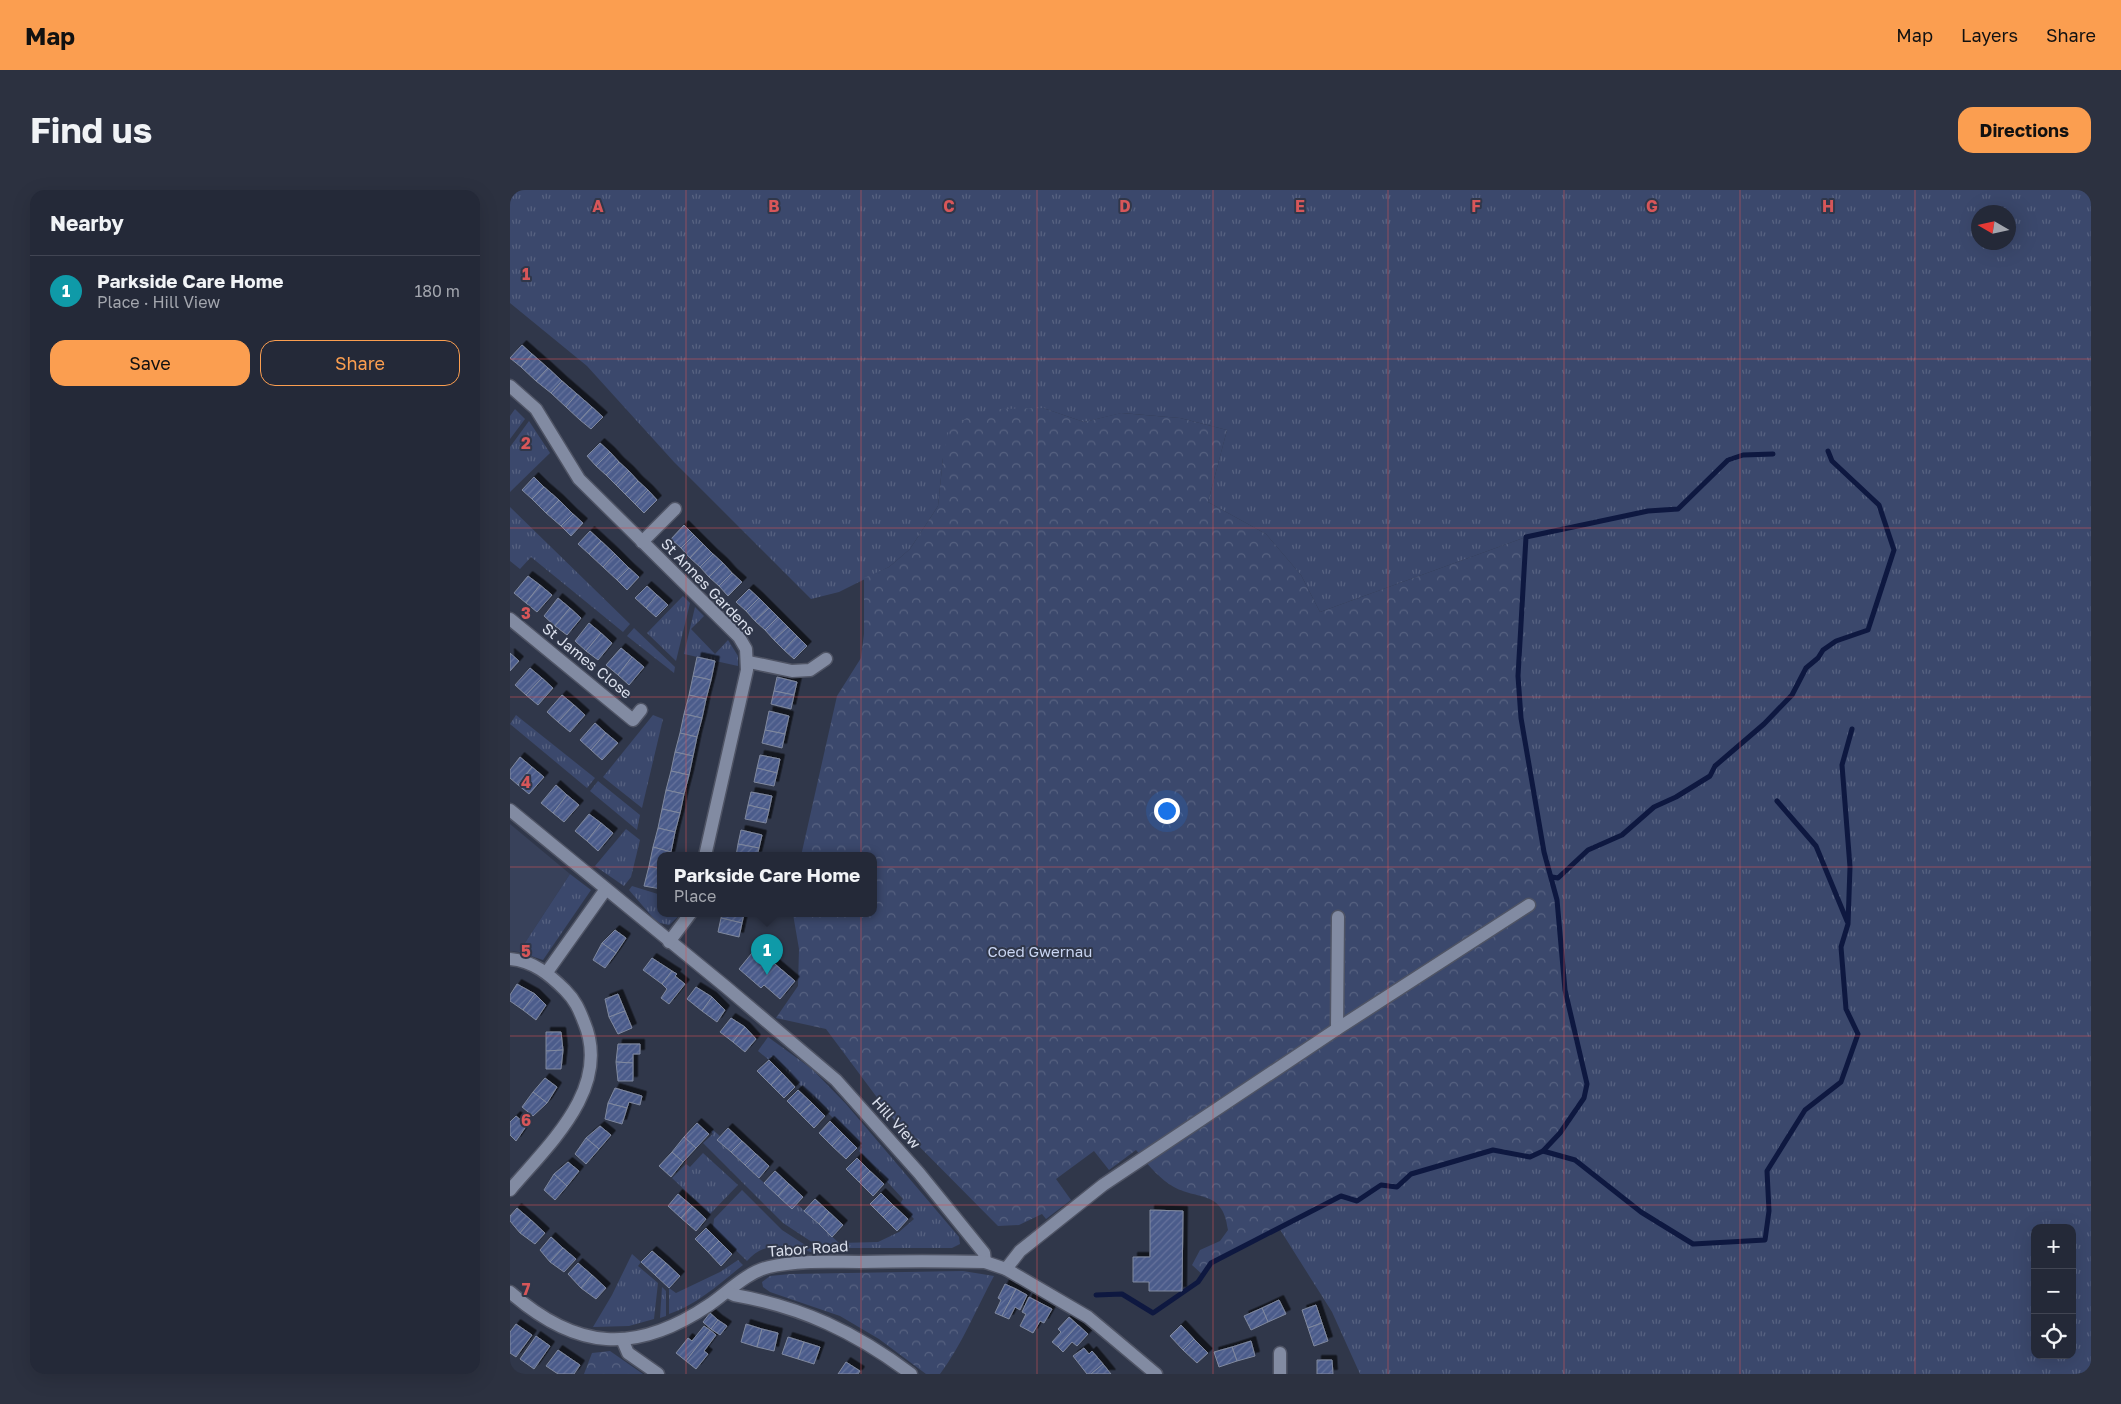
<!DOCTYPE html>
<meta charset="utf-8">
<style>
body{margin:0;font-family:"Golos Text",sans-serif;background:#2c3140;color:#f1f3f6}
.controls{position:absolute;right:15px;bottom:15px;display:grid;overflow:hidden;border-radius:10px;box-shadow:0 5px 20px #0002}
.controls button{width:45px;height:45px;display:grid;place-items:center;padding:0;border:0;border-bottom:1px solid #414553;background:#242938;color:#f1f3f6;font:25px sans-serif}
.compass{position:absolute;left:1461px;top:15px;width:45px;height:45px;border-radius:50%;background:#242938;box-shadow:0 5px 20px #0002;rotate:279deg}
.you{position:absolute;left:656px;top:620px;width:18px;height:18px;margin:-12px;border:4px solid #fff;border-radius:50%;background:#1a73e8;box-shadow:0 0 0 8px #1a73e833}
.badge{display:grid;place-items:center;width:32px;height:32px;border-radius:50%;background:#fb9e50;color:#fff;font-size:16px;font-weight:700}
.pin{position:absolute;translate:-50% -41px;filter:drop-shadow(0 1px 2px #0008)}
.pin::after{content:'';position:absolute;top:26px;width:18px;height:15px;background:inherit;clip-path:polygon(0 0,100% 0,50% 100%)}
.popup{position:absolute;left:147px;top:662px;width:220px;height:65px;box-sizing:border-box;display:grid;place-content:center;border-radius:10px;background:#242938;filter:drop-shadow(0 1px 4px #0005);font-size:16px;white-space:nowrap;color:#a3a6ae}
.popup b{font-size:19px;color:#f1f3f6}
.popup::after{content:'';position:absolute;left:50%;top:100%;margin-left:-10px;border:10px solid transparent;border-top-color:#242938}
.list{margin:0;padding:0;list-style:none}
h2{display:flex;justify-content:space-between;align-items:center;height:65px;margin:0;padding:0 20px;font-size:21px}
h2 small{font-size:16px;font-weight:400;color:#a3a6ae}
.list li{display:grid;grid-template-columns:32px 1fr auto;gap:15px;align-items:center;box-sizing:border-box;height:70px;padding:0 20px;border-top:1px solid #414553}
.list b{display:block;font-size:19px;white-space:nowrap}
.list p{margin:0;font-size:16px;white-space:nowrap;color:#a3a6ae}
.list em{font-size:16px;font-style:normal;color:#a3a6ae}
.actions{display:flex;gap:10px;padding:15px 20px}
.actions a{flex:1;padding:11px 0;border:1px solid #fb9e50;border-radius:15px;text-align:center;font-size:18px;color:#fb9e50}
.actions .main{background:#fb9e50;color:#111}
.icon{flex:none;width:28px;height:28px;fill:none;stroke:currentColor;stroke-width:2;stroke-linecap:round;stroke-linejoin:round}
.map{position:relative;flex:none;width:1581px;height:1184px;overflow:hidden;border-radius:15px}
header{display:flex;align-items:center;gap:30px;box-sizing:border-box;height:70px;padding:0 25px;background:#fb9e50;color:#111}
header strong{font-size:24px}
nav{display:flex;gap:28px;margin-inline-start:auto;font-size:18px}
.intro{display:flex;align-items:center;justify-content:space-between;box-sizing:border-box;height:120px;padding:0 30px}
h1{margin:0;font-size:35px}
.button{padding:12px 22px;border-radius:15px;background:#fb9e50;color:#111;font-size:18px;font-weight:700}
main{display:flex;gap:30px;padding:0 30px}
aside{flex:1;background:#242938;border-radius:15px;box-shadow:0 5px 20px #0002}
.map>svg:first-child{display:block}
</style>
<header>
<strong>Map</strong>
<nav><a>Map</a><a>Layers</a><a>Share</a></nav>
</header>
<div class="intro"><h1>Find us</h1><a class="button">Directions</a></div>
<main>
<aside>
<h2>Nearby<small></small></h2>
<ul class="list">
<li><span class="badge" style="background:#0f9aa8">1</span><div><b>Parkside Care Home</b><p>Place · Hill View</p></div><em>180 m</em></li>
</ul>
<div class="actions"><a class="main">Save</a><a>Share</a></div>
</aside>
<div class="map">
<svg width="1581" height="1184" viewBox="0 0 1581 1184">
<defs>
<pattern id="grass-tufts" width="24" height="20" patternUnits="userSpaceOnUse" patternTransform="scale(1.25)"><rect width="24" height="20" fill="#3b486c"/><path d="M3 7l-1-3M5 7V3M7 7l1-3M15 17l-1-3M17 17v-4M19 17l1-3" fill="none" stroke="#576281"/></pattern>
<pattern id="forest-crowns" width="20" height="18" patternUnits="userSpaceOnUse" patternTransform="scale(1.25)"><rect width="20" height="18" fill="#3b486c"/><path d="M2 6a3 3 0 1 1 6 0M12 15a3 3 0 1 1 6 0" fill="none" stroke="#576281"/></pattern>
<pattern id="building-hatch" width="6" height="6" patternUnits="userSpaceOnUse" patternTransform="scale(1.25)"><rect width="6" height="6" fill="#4c5c8b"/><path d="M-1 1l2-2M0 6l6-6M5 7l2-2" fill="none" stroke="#65739c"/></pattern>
<filter id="shadow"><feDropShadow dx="4.5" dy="-4.5" stdDeviation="0" flood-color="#0009"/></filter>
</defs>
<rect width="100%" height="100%" fill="#30374a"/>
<polygon fill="#38415a" points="0,634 60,684 9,762 0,761"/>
<g fill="url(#grass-tufts)" fill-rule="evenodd">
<path d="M0,0H1581V1184H850L822,1122L769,1038L831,1006L847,1011L871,995L887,997L901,984L983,960L1020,967L1033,961L1050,943L1074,908L1077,894L1055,800L1042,687L1034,662L1011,528L1008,486L1016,347L810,422L791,385L756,344L698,312L717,240L670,228L612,223L574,232L533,218L433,268L428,316L400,359L379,377L329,402L301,409L164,272L77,176L0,113ZM1468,22H1498V52H1468ZM1525,1038H1562V1165H1525Z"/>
<polygon points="5,219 15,229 0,249 0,226"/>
<polygon points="19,231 40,263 0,302 0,257"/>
<polygon points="0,317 120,434 113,442 21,367 10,379 0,371"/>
<polygon points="173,406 180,413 166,471 137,443"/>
<polygon points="185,417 194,426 181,439 205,464 218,450 228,466 228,476 174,464"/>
<polygon points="124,438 165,477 164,483 117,446"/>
<polygon points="6,525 85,588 77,598 0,534"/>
<polygon points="143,525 153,529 132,618 93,587"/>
<polygon points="88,591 130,625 127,640 80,601"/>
<polygon points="116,639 130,650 121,687 114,696 85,676"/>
<polygon points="60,684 81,700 33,770 9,762"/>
<polygon points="122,696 151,705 151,724 171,724 159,735 150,733 145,730 119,700"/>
<polygon points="258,847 302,879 336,914 449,1047 450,1054 442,1058 311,1058 273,1033 193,953 203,944 201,941 203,940 210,946 207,950 275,1012 287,1014 329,1053 368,1052 389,1042 404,1029 390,1014 393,1009 349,961 352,957 262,867 259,870 248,861"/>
<polygon points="193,963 228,995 200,1024 162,988 176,974 180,977"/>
<path d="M232,1000L272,1040L303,1060V1063C280,1053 254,1051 237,1071L203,1038L204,1029Z"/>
<polygon points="122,1064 131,1072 128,1076 148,1093 144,1129 119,1136 83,1137 102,1105"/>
<path d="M228,1070L233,1075C209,1094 188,1114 159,1124V1098L166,1103L210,1082Z"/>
<polygon points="152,1097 156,1101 156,1126 150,1128"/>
</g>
<g fill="url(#forest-crowns)">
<path d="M533,218L574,232L611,223L670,228L717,240L698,312L756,344L791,385L810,422L1016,347L1008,486L1011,528L1034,662L1047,710L1055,800L1077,894L1074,908L1050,943L1033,961L1020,967L983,960L901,984L887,997L871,995L847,1011L831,1006L701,1073L693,1085L682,1075L690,1060L710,1051L718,1040C713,997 685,1012 659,994C646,985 636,972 626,960L599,980L584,961L546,989L561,1010L536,1029L532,1024L509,1035L488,1036L386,933L316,839L266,828L288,796L289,759L283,724H363V666H291L327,506L351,468L354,444V388L379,377L400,359L428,316L433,268L439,239L465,223L490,219Z"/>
<path d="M453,1081L484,1086C466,1119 452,1155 430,1184H416L369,1149L330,1126L260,1102L253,1097L252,1092L260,1086L280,1084Z"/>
<polygon points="100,1161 133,1184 74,1184 82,1163"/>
</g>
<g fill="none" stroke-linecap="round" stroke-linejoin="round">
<g stroke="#0e1840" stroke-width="5">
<polyline points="1267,611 1306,656 1337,731"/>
<polyline points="1042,687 1048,688 1078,660 1112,645 1144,617 1166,607 1200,586 1205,576 1254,534 1282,505 1296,478 1308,468 1313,460 1326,451 1358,440 1384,360 1369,315 1322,271 1318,261"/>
<polyline points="1033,961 1065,970 1131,1022 1183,1054 1255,1050 1259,1021 1257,981 1295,920 1331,892 1348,844 1336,819 1331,757 1338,734 1340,677 1332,575 1342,539"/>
<polyline points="586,1105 612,1104 643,1123 688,1092 701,1073 831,1006 847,1011 871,995 887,997 901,984 983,960 1020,967 1033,961 1050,943 1074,908 1077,894 1055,800 1047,710 1034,662 1011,528 1008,486 1016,347 1138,321 1168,319 1218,270 1233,265 1263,264"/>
</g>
</g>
<g fill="url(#building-hatch)" stroke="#80899f" filter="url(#shadow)">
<polygon points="12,155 22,164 11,177 0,168"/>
<polygon points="22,164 38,178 26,191 11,177"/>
<polygon points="38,178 52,191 41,203 26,191"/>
<polygon points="52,191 67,204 56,217 41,203"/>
<polygon points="67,204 82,217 70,230 56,217"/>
<polygon points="82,217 93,227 81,239 70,230"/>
<polygon points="90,253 100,262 86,276 77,266"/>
<polygon points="100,262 109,272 96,285 86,276"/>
<polygon points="109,272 119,281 106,295 96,285"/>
<polygon points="119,281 128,291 115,304 106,295"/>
<polygon points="24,287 34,297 22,309 12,300"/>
<polygon points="128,291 138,300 125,314 115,304"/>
<polygon points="34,297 49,310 36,323 22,309"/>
<polygon points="138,300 147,310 134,323 125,314"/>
<polygon points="49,310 63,324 51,336 36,323"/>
<polygon points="63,324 73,333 61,346 51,336"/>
<polygon points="174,335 184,345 171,358 161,349"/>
<polygon points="80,341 91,351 79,364 68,354"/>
<polygon points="184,345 193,354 180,368 171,358"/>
<polygon points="91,351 105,364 93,377 79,364"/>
<polygon points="193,354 203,364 190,377 180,368"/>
<polygon points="105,364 119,378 107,390 93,377"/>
<polygon points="203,364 213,373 199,387 190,377"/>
<polygon points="213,373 222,383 209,396 199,387"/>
<polygon points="119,378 129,387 117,400 107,390"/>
<polygon points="222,383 232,392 218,406 209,396"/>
<polygon points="18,386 30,395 16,413 4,403"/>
<polygon points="30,395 42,405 27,422 16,413"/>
<polygon points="137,396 147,405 136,418 125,408"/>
<polygon points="239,399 249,408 236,421 226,412"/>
<polygon points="147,405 158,415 146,427 136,418"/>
<polygon points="48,408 60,418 45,436 34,426"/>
<polygon points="249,408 259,418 245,431 236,421"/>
<polygon points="60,418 71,428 57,445 45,436"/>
<polygon points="259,418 268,427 255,440 245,431"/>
<polygon points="268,427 278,437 264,450 255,440"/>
<polygon points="79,433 91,443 76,461 65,451"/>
<polygon points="278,437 287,446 274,460 264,450"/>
<polygon points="91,443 102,453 88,470 76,461"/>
<polygon points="287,446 297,456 284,469 274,460"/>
<polygon points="111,458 122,467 108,485 96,475"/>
<polygon points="0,463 9,471 0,481"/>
<polygon points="122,467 134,477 119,495 108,485"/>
<polygon points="187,467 205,471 201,490 183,486"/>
<polygon points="20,478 32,488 16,505 5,495"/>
<polygon points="183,486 201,490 196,509 179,505"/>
<polygon points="267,487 287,492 284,505 264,501"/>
<polygon points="32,488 43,498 28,515 16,505"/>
<polygon points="264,501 284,505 281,519 261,514"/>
<polygon points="52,505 64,515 48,532 37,522"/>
<polygon points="179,505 196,509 192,528 174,524"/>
<polygon points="64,515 75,525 60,542 48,532"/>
<polygon points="259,521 279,526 275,544 255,540"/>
<polygon points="174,524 192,528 187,547 170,543"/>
<polygon points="85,533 96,543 81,560 70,550"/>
<polygon points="255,540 275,544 272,558 252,553"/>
<polygon points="96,543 108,553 92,570 81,560"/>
<polygon points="170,543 187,547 183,566 165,562"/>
<polygon points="165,562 183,566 179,585 161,581"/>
<polygon points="250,565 270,569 267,583 247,578"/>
<polygon points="10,567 22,577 8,595 0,588 0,580"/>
<polygon points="22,577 34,587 19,604 8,595"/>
<polygon points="247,578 267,583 264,596 244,592"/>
<polygon points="161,581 179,585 174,604 156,600"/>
<polygon points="46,595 57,605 43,623 31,613"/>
<polygon points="156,600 174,604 170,623 152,619"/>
<polygon points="241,602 262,606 259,620 238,615"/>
<polygon points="57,605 69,615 54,632 43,623"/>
<polygon points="238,615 259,620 256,633 235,629"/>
<polygon points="152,619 170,623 165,642 148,638"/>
<polygon points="79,624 91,633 77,651 65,641"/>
<polygon points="91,633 103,643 88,661 77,651"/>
<polygon points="148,638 165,642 161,662 143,657"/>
<polygon points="231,640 252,645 249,658 228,654"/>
<polygon points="228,654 249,658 247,666 226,666"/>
<polygon points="143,657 161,662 160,666 151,666 151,679 139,676"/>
<polygon points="139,676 151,679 151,699 134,696"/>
<polygon points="212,724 234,724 232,733 211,728"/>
<polygon points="211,728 232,733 229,747 208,742"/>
<polygon points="105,740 116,748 106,763 92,753"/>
<polygon points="92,753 106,763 95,778 83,770"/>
<polygon points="246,758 285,791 270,809 254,795 251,798 229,779"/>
<polygon points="142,768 162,781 152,794 133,780"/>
<polygon points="162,781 167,784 165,786 175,794 159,814 151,808 157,799 152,794"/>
<polygon points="7,794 25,804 13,820 0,811 0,805"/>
<polygon points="186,797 202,807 192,821 177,809"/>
<polygon points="25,804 36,815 26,830 13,820"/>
<polygon points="108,804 115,821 99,827 95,809"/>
<polygon points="202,807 215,820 207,832 192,821"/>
<polygon points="115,821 122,838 108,844 99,827"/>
<polygon points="221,828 235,837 223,852 210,842"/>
<polygon points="235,837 246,849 235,862 223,852"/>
<polygon points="36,842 51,842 53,860 36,861"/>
<polygon points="108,854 130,854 130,864 123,864 123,873 106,872"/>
<polygon points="53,860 51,879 36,879 36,861"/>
<polygon points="259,870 272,883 261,895 247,881"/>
<polygon points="106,872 123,873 123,891 108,891"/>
<polygon points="272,883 285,897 274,908 261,895"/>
<polygon points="35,888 47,897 37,913 23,902"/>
<polygon points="105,898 132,906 130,915 119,912 117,918 98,913"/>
<polygon points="288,900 302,913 290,924 277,911"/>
<polygon points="23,902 37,913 23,926 12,917"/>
<polygon points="98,913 117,918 112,934 95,929"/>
<polygon points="302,913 315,926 304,938 290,924"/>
<polygon points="6,926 17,935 6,951 0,945 0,932"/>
<polygon points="320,931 333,944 322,956 309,943"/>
<polygon points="187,933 199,944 186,958 174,947"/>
<polygon points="90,936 101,945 89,959 76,948"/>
<polygon points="218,938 232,951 221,962 207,950"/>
<polygon points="333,944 347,958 336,969 322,956"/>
<polygon points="174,947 186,958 173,972 162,962"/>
<polygon points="76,948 89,959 76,974 65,964"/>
<polygon points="232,951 246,964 235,975 221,962"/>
<polygon points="162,962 173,972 161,987 149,976"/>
<polygon points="246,964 259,976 249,988 235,975"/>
<polygon points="347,968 360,981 349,992 336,979"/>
<polygon points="58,972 69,981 57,996 44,984"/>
<polygon points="265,981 279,994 268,1006 254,993"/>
<polygon points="360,981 374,994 363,1006 349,992"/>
<polygon points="44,984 57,996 45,1010 34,1000"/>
<polygon points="279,994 293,1007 282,1019 268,1006"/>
<polygon points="371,1003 384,1016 373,1027 360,1014"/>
<polygon points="168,1004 182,1016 171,1028 158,1016"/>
<polygon points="305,1009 319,1022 309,1034 294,1021"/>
<polygon points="182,1016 196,1029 186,1041 171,1028"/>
<polygon points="384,1016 398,1029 387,1041 373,1027"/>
<polygon points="7,1018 21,1030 10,1043 0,1031 0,1026"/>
<polygon points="640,1020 673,1021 672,1101 639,1101 639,1092 623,1092 623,1067 640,1067"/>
<polygon points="319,1022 333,1035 322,1047 309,1034"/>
<polygon points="21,1030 35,1043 25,1054 10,1043"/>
<polygon points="196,1038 209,1051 198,1062 185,1049"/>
<polygon points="41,1047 53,1058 40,1072 30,1060"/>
<polygon points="209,1051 222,1064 211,1076 198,1062"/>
<polygon points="53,1058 66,1069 54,1082 40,1072"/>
<polygon points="142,1061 156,1073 145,1085 131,1072"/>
<polygon points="68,1073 82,1085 71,1098 58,1084"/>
<polygon points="156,1073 170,1086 159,1098 145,1085"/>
<polygon points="82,1085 96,1098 86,1109 71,1098"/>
<polygon points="495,1094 506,1099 492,1126 485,1123 491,1110 488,1108"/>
<polygon points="506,1099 517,1105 510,1120 505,1117 499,1129 492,1126"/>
<polygon points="519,1107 542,1119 534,1133 530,1131 523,1143 510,1136 516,1124 512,1122"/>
<polygon points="769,1110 776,1124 758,1132 752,1118"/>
<polygon points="806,1115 812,1133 798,1138 792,1120"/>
<polygon points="752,1118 758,1132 741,1140 734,1126"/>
<polygon points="200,1123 208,1130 201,1139 193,1132"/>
<polygon points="559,1127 568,1135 548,1157 542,1152 551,1142 548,1139"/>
<polygon points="208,1130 217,1136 210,1145 201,1139"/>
<polygon points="812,1133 818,1151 804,1156 798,1138"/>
<polygon points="6,1134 22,1145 6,1167 0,1163 0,1142"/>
<polygon points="236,1134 252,1139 247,1157 231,1152"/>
<polygon points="568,1135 578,1144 567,1156 562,1152 553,1162 548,1157"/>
<polygon points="671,1135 684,1149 673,1160 660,1146"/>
<polygon points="194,1136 200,1140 176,1171 166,1163 178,1148 182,1151"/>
<polygon points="252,1139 268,1143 264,1161 247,1157"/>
<polygon points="200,1140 206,1145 194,1161 198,1164 186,1179 176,1171"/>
<polygon points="26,1146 40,1156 24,1179 10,1169"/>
<polygon points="278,1147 294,1152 288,1169 272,1164"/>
<polygon points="684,1149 698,1163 687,1173 673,1160"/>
<polygon points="741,1151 745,1166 727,1171 722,1157"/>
<polygon points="294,1152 310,1157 304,1174 288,1169"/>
<polygon points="722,1157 727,1171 709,1177 704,1162"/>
<polygon points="574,1158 579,1164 582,1161 593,1174 581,1184 577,1184 563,1166"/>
<polygon points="48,1160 70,1175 64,1184 48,1184 36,1176"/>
<polygon points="807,1170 822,1170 823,1184 807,1184"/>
<polygon points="336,1172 350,1181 348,1184 328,1184"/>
<polygon points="593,1174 601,1184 581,1184"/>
</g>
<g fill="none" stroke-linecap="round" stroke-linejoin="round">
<g stroke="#4f5465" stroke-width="15">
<g id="minor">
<polyline points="0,196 26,219 69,289 229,447 236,459 237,480 195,666"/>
<polyline points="132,352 165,319"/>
<polyline points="0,429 123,530 131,520"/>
<polyline points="239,472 282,481 300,480 316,469"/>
<polyline points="0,620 216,797 326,890 409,983 474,1063 475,1072"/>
<polyline points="159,752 180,724"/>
<path d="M0,769C23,771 39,784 55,800C65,810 69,819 74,832C102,898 39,954 0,1000"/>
<polyline points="37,782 96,699"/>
<polyline points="827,839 828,727"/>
<polyline points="496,1079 510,1061 593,995 827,839 1019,715"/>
<path d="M0,1102C66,1160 125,1165 199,1115C218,1102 237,1082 259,1077C288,1070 320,1072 350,1072C391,1071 433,1071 475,1072L496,1079L578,1127L646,1184"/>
<path d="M218,1102L224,1105C292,1117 345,1142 401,1184"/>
<polyline points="112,1149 118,1163 148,1184"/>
<polyline points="770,1184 770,1163"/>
</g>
</g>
<use href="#minor" stroke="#828ba2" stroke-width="12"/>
</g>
<path fill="none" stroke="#d75659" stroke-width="1" stroke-opacity="0.55" d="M176,0V1184M351,0V1184M527,0V1184M703,0V1184M878,0V1184M1054,0V1184M1230,0V1184M1405,0V1184M0,169H1581M0,338H1581M0,507H1581M0,677H1581M0,846H1581M0,1015H1581"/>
<g text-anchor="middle" stroke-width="4" stroke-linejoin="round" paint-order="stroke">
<g font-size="15" fill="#dbe0ed" stroke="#30374a">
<text transform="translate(198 397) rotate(46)" y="5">St Annes Gardens</text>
<text transform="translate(77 471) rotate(39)" y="5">St James Close</text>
<text transform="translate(386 933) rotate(48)" y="5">Hill View</text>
<text transform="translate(298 1059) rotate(-4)" y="5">Tabor Road</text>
</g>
<g font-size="15" fill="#c9d5f2" stroke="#30374a">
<text x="530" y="767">Coed Gwernau</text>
</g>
</g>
<g font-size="16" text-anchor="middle" font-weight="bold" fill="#d75659" stroke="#30374a" stroke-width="4" stroke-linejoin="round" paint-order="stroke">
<text x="88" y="22">A</text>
<text x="264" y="22">B</text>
<text x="439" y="22">C</text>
<text x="615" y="22">D</text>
<text x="790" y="22">E</text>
<text x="966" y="22">F</text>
<text x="1142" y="22">G</text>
<text x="1318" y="22">H</text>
<text x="16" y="90">1</text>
<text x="16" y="259">2</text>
<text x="16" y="429">3</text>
<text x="16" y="598">4</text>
<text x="16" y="767">5</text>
<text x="16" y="936">6</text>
<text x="16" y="1105">7</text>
</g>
</svg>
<div class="controls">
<button>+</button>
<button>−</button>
<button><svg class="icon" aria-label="locate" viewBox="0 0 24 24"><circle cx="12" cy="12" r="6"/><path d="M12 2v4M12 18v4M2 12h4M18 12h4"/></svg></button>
</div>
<svg class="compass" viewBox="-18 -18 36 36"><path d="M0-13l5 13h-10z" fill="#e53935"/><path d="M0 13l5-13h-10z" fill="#a3a6ae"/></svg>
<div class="you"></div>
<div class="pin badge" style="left:257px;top:785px;background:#0f9aa8">1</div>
<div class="popup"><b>Parkside Care Home</b>Place</div>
</div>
</main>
